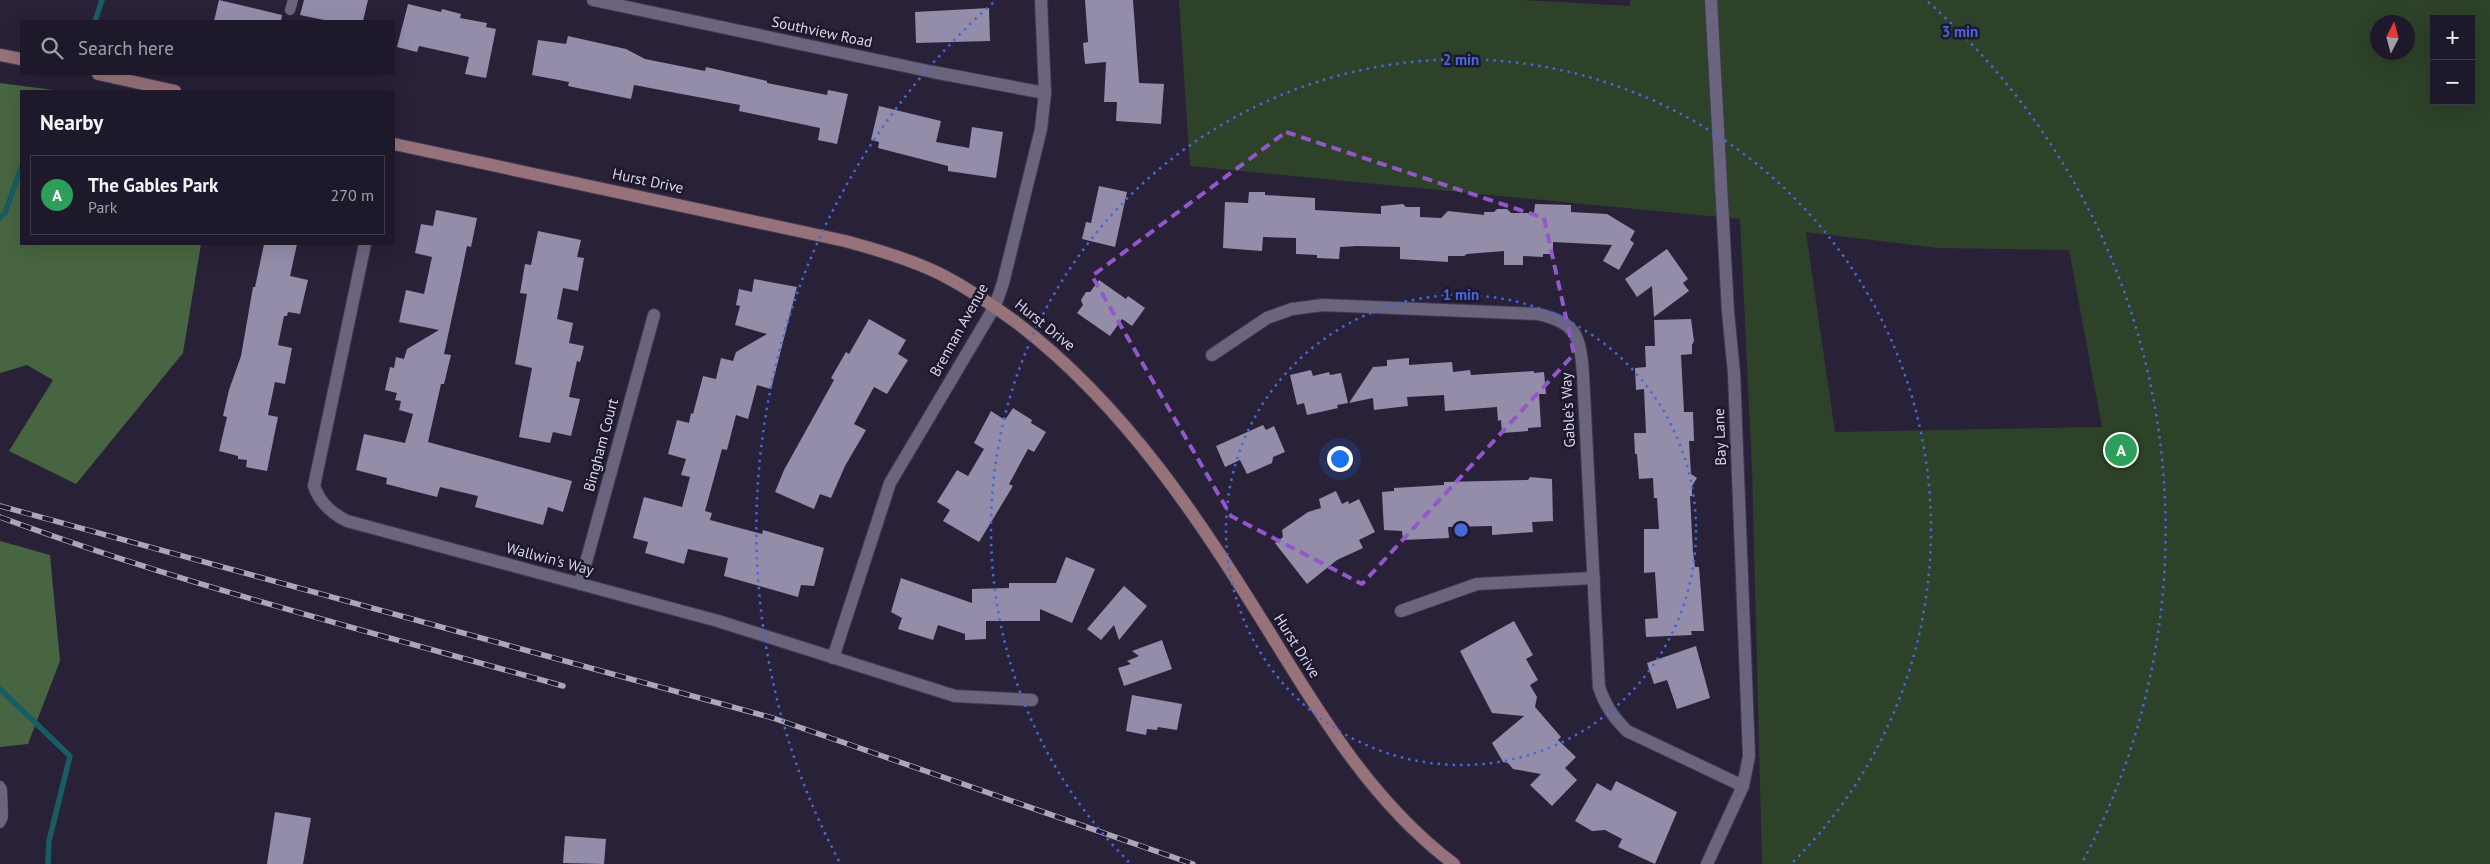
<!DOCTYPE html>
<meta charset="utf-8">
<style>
body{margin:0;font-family:"PT Sans",sans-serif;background:#262232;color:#f1f3f6}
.controls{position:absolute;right:15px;top:15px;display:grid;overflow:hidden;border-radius:0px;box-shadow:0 5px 20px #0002}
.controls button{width:45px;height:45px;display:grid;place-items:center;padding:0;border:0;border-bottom:1px solid #3c3847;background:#1e192a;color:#f1f3f6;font:25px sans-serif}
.compass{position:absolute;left:2370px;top:15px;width:45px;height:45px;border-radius:50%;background:#1e192a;box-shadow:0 5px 20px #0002;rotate:6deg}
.you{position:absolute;left:1339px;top:458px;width:18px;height:18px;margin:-12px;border:4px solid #fff;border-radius:50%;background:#1a73e8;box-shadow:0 0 0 8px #1a73e833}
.badge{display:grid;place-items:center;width:32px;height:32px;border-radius:50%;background:#fb87e6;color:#fff;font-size:16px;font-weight:700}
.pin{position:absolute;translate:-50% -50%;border:2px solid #fff;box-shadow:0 1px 5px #0006}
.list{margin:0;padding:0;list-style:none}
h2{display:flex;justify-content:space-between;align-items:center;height:65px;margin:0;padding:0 20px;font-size:21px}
h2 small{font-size:16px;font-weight:400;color:#a1a0a8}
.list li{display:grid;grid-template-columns:32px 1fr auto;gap:15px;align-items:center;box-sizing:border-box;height:80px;margin:0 10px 10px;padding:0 10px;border:1px solid #3c3847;border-radius:0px}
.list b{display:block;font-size:19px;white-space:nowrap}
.list p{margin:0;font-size:16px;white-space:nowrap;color:#a1a0a8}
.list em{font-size:16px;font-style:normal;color:#a1a0a8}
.icon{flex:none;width:28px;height:28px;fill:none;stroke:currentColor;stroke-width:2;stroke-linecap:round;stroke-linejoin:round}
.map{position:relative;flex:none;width:2490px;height:864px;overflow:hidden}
.search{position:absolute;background:#1e192a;box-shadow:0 5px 20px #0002;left:20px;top:20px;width:375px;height:55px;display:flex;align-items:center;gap:12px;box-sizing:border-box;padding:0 18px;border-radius:0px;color:#a1a0a8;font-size:19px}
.panel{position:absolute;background:#1e192a;box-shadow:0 5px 20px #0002;left:20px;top:90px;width:375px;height:155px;border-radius:0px}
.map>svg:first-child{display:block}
</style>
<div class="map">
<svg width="2490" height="864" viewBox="0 0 2490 864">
<rect width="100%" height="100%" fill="#282138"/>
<path fill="#2d4229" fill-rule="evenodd" d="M1179,0H1523L1630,6V0H2490V864H1762L1752,469L1740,219L1190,166ZM2434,19H2471V101H2434ZM2378,22H2408V52H2378ZM1806,232L1938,248L2069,250L2102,427L1835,432Z"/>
<g fill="#476540">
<polygon points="0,83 61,91 21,91 21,244 201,244 183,353 76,484 9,451 53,380 27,365 0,373"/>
<polygon points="0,541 50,555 60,661 28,744 0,747"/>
</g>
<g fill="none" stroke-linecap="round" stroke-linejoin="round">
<g stroke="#185d64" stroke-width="5.5">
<polyline points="95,21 102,0"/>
<polyline points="0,218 5,213 21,168"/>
<polyline points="0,689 70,756 49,841 48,864"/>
</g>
</g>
<g fill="#948daa">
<polygon points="219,0 282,15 281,21 214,21"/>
<polygon points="304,0 368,0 363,21 329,21 300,15"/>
<polygon points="1085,0 1133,0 1139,83 1164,84 1161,124 1116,121 1117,102 1104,102 1106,62 1085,64 1083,43 1088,42"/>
<polygon points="408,4 441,12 442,9 461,14 460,18 487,23 486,27 496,29 486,78 465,74 469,57 419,46 417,52 397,47"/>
<polygon points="989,8 990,41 916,43 915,12"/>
<polygon points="568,36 626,49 645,59 705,71 706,67 767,81 767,83 827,95 828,90 848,94 837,144 818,140 820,128 739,111 740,105 634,85 631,99 568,86 569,82 532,75 538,40 566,44"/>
<polygon points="879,106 941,121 936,142 969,148 972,127 1003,132 996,178 948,171 948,166 878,148 879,142 871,140"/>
<polygon points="1099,186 1127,192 1115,247 1082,239 1086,222 1091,223"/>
<polygon points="1249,192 1265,192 1265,195 1315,198 1315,210 1381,214 1381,206 1403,204 1406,207 1420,207 1420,217 1441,218 1448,211 1484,215 1484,212 1494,212 1497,209 1507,209 1511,213 1534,213 1535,204 1571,205 1571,212 1607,214 1635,231 1630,240 1634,243 1619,270 1603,261 1612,245 1553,242 1553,254 1543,254 1543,257 1523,256 1523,265 1504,265 1504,251 1467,254 1464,256 1448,256 1448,262 1400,259 1400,247 1357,246 1340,247 1339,259 1317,258 1317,255 1296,254 1296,238 1263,237 1262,251 1223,248 1225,202 1248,203"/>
<polygon points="436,210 477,218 471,247 467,246 460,280 444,354 451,355 444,384 441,384 428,442 572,481 563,512 548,507 543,525 475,507 478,496 440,487 437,497 386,484 387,478 356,470 364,434 405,443 413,414 399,410 401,401 395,400 397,393 385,390 390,367 394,368 396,357 404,359 407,349 439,330 399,322 406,290 424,294 432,257 415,253 421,224 433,226"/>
<polygon points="538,231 581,240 577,257 584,258 578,291 563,288 557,319 573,323 569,343 584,346 580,362 577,361 569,397 580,399 571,436 553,432 550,443 519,437 532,368 515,364 527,294 520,293 525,264 531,265"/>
<polygon points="264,244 297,244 290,276 308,280 300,314 288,312 287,316 284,316 278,345 292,348 285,384 275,382 268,415 278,417 267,471 246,467 247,460 238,459 238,456 219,451 227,417 223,416 229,390 241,356 253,287 255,287"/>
<polygon points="1667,249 1688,279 1683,283 1689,291 1654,317 1652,286 1637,297 1625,279"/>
<polygon points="754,279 797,287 771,389 757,385 748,419 736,415 727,450 722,449 705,511 712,513 710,520 762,534 763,530 824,548 814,586 801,585 798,597 724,576 728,558 688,549 684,564 645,553 648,542 633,538 644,497 682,507 690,477 681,475 686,459 668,454 677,420 689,423 691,413 693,414 703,376 716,379 721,358 733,361 736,352 767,334 735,325 740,306 736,305 739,289 752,292"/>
<polygon points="1099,280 1126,299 1128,296 1145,308 1132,326 1122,319 1110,336 1077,313 1083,305 1081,300 1086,292 1090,292"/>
<polygon points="869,319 906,340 898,354 908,360 887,394 874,387 854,424 866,430 845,466 831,498 820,494 814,509 775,492 784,470 834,380 831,378 846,352 849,354"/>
<polygon points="1691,319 1694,341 1692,345 1692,354 1681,355 1684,412 1693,412 1694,441 1689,441 1691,474 1697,478 1692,486 1692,496 1690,496 1693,552 1695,567 1699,567 1704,631 1691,631 1692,635 1646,637 1645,619 1658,618 1655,572 1644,573 1644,529 1659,529 1657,498 1654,498 1653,478 1639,479 1637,454 1635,454 1634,433 1646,433 1644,389 1636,390 1635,368 1646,367 1645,346 1655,346 1654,320"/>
<polygon points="1409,358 1409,365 1452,362 1453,372 1470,370 1471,375 1534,371 1534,373 1544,372 1546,394 1539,394 1541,427 1528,428 1528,431 1502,433 1501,420 1498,421 1497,407 1445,411 1444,395 1407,397 1408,406 1374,410 1373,398 1349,403 1373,367 1387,366 1387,360"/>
<polygon points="1311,370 1313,376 1329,372 1330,375 1341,373 1348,403 1337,405 1338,408 1307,415 1304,403 1297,405 1290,375"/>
<polygon points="1013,408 1032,420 1031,423 1046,432 1034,452 1028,449 1009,484 1013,486 979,542 943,521 950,510 937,502 957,470 968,476 984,449 974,443 991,411 1005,420"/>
<polygon points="1263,425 1266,430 1274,426 1285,452 1273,457 1272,463 1247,474 1240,460 1225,467 1216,446"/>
<polygon points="1530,477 1552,479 1553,521 1532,522 1533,532 1492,535 1492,526 1448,527 1449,538 1403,540 1402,531 1384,530 1382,492 1394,491 1394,488 1444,485 1444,482 1528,480"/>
<polygon points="1336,491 1342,504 1348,501 1349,504 1359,499 1375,532 1359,540 1363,548 1337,560 1307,584 1275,543 1283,537 1282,530 1308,512 1321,508 1319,499"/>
<polygon points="1066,557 1095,569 1072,623 1040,609 1040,621 986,621 986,639 965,640 965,634 938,625 933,640 898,629 902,618 891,612 901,578 972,603 972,589 1009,588 1009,583 1056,583"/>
<polygon points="1124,586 1147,606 1119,640 1114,625 1101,640 1087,629"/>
<polygon points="1514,621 1533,655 1526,659 1538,680 1530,685 1537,697 1535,707 1561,737 1558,740 1576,757 1565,768 1577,780 1552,806 1530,785 1541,774 1513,769 1508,763 1503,762 1492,743 1524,716 1492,713 1460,651"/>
<polygon points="1162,640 1172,669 1124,686 1118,668 1131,664 1127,661 1139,656 1132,651"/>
<polygon points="1696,646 1710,698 1677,709 1667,680 1654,684 1647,663"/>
<polygon points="1132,695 1182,704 1177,730 1158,727 1157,730 1147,729 1146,735 1126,731"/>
<polygon points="1616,781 1677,812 1655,864 1618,847 1622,839 1605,830 1592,831 1575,821 1597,783 1611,791"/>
<polygon points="275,812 311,818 303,864 267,864"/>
<polygon points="565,836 606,839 604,864 563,863"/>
</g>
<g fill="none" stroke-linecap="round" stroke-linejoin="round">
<g stroke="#413b4f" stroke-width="11">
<g id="lane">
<polyline points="290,10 293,0"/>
<polyline points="0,786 2,789 3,817 0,823"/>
</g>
</g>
<g stroke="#413b4f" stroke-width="14">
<g id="street">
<polyline points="593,0 933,72 1045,93"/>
<path d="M365,244L314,486C320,503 331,513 347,521L718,621L955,696L1032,700"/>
<path d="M1212,355L1267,318L1292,309L1323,305L1538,314C1577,323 1580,336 1583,374L1599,687C1605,705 1613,717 1627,731L1743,786"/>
<polyline points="580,584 654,315"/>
<polyline points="1401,611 1477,584 1594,578"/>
<polyline points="833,658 890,483 995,306 1003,283 1041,129 1045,93 1041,0"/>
<polyline points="1707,864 1743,786 1749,756 1734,373 1728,312 1711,0"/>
</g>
</g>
<g stroke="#413b4f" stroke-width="14">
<g id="secondary">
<polyline points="0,55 21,59"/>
<polyline points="98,74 175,91"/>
<path d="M394,144L845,241C875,249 906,258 934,271C964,285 991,304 1017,323C1127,407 1201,522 1273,638C1323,720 1376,806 1454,864"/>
</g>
</g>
<use href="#lane" stroke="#6b647f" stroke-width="10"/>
<use href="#street" stroke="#6b647f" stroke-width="12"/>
<use href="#secondary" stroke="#97727a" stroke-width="12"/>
<g stroke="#aba7b8" stroke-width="5.5">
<g id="rail">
<polyline points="0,506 773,718 1193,864"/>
<path d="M0,517C184,585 374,633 563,686"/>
</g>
</g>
<use href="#rail" stroke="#1e182e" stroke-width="4" stroke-dasharray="11" stroke-linecap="butt"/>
</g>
<path fill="none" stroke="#9357c9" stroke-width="4" stroke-dasharray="10 6" stroke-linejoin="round" d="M1286,132L1544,218L1574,354L1362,584L1231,516L1092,276Z"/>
<g fill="none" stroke="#4369db" stroke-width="2.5" stroke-dasharray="2.5 5">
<circle cx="1461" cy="530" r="235"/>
<path d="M1129 862A470 470 0 1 1 1793 862"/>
<path d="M839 861A705 705 0 0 1 994 2M1928 2A705 705 0 0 1 2083 861"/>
</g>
<g text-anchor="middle" stroke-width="5" stroke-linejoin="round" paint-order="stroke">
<g font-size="15" fill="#dad7e6" stroke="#1e182e">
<text transform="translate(822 32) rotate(12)" y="5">Southview Road</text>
<text transform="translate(648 181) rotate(12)" y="5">Hurst Drive</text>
<text transform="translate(1045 325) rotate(39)" y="5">Hurst Drive</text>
<text transform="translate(959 330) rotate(-61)" y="5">Brennan Avenue</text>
<text transform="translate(1568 410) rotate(-93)" y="5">Gable's Way</text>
<text transform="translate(1720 437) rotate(-92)" y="5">Bay Lane</text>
<text transform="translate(601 445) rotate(-75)" y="5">Bingham Court</text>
<text transform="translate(550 559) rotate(15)" y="5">Wallwin's Way</text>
<text transform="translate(1297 646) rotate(58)" y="5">Hurst Drive</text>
</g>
</g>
<circle cx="1461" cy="530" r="8" fill="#4369db" stroke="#1e182e" stroke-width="2.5"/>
<g font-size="15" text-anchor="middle" font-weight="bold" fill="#4369db" stroke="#1e182e" stroke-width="5" stroke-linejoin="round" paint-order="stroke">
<text x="1960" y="37">3 min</text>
<text x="1461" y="65">2 min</text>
<text x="1461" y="300">1 min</text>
</g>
</svg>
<div class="controls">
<button>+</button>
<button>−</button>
</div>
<svg class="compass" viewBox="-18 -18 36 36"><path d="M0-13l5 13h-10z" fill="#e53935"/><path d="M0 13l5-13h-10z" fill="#a1a0a8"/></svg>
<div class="you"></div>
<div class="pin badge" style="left:2121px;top:450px;background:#2e9e5b">A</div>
<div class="search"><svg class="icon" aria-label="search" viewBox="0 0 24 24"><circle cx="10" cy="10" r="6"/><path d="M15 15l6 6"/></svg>Search here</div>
<section class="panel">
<h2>Nearby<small></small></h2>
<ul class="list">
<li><span class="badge" style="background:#2e9e5b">A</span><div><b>The Gables Park</b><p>Park</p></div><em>270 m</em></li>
</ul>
</section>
</div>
